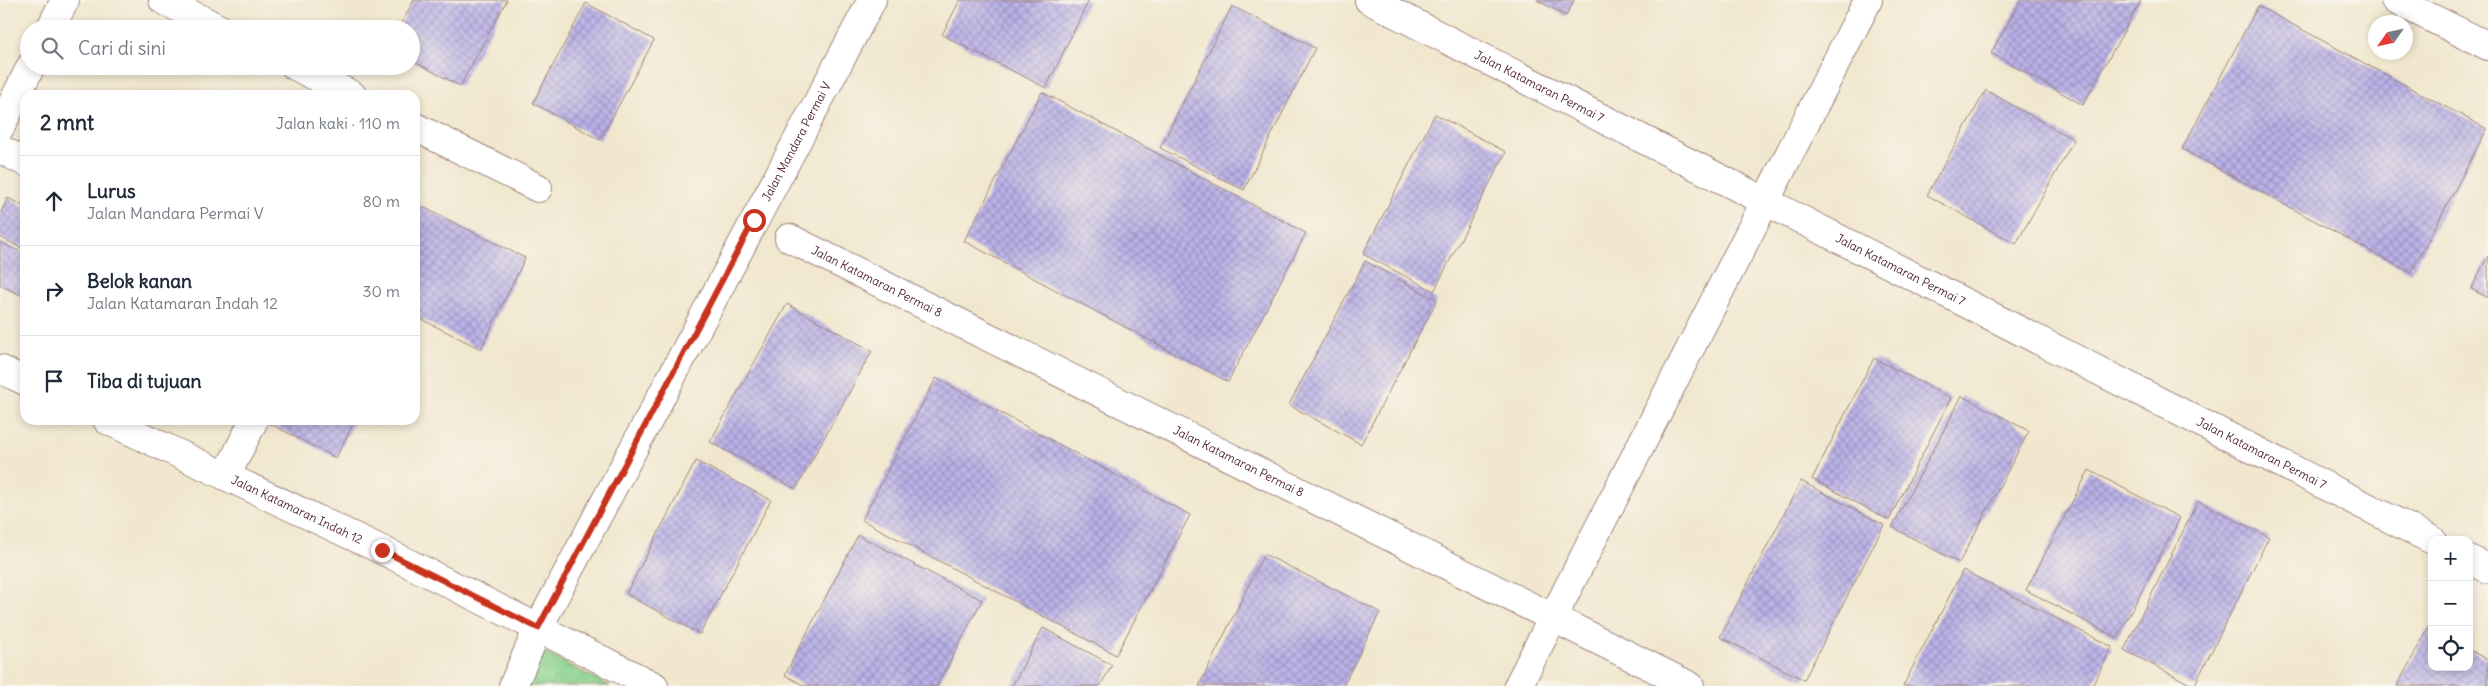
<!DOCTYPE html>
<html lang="id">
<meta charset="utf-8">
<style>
body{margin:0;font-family:Delius,sans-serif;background:#f2f2f3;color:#1f2937}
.controls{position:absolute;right:15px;bottom:15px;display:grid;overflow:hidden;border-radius:10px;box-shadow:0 2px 8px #0003}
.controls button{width:45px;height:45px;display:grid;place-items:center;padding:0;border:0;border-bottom:1px solid #e0e1e3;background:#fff;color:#1f2937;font:25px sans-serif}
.compass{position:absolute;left:2368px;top:15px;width:45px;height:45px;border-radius:50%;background:#fff;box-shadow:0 2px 8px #0003;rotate:236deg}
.stop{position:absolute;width:15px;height:15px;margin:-11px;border:4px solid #c8321e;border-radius:50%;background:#fff}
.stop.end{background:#c8321e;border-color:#fff;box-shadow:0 1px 5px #0008}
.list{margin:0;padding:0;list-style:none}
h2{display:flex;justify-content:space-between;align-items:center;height:65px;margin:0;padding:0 20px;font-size:21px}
h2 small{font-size:16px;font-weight:400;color:#747a83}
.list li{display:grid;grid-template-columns:32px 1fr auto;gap:15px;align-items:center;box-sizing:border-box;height:90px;padding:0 20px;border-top:1px solid #e0e1e3}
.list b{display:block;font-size:19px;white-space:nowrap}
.list p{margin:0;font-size:16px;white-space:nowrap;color:#747a83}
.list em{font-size:16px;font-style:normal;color:#747a83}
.icon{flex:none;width:28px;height:28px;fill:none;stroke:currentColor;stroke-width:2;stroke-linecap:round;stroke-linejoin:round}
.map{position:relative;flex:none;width:2488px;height:686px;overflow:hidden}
.search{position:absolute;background:#fff;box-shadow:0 2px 8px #0003;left:20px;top:20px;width:400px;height:55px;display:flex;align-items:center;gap:12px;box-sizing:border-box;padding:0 18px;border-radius:28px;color:#747a83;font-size:19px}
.panel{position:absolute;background:#fff;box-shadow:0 2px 8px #0003;left:20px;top:90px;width:400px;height:335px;border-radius:15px}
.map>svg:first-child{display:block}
</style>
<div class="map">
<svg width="2488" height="686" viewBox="0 0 2488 686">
<defs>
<pattern id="park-crowns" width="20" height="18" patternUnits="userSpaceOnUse" patternTransform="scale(1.25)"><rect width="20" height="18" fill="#8cd38e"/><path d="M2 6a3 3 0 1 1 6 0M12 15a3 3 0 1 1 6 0" fill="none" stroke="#7ab57b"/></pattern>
<pattern id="building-cross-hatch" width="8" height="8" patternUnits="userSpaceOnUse" patternTransform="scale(1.25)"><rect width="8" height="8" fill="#bab2e8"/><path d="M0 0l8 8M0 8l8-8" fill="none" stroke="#9990bc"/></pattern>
</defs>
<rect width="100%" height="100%" fill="#f7f3e8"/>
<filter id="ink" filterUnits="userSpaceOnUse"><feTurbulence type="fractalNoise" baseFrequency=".02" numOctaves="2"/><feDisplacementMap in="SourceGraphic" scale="10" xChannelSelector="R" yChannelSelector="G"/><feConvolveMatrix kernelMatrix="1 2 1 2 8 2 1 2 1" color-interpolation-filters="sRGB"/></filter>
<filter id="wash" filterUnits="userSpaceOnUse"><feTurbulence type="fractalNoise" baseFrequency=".0096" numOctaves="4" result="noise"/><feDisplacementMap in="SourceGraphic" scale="20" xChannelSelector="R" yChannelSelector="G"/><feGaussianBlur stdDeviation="1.12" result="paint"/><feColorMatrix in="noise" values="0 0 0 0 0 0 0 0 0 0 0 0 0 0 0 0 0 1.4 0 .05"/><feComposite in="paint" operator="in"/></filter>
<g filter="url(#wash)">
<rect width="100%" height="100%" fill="#f1e7ce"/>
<polygon fill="url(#park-crowns)" stroke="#6b795c" points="533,647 610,686 513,686"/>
<g id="blocks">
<g fill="url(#building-cross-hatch)">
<polygon points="414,0 507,0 460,86 411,60 411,29 398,29"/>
<polygon points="960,0 1089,0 1046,88 942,35"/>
<polygon points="1537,0 1574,0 1566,16"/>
<polygon points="2021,0 2141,0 2083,105 1991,53"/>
<polygon points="586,3 654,40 600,140 533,103"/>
<polygon points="1232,6 1315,48 1244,190 1160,148"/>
<polygon points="2258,6 2487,129 2411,273 2182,149"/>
<polygon points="1986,90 2074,140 2016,244 1927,195"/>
<polygon points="1042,92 1306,233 1228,382 964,241"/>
<polygon points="1435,114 1506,152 1434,291 1363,254"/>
<polygon points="8,198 25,207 25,250 0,237 0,214"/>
<polygon points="415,203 525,258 481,349 415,316"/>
<polygon points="0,242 25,254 25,297 0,285"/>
<polygon points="2488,256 2488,298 2471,289"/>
<polygon points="1365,261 1437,300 1361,444 1289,405"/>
<polygon points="787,304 872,351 796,489 710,442"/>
<polygon points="1874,358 1951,398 1889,520 1812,479"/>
<polygon points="936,378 1190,515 1116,655 862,520"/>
<polygon points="1962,396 2029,431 1959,563 1892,527"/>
<polygon points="268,420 355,420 336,458 267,422"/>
<polygon points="696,461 771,500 700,634 626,594"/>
<polygon points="2089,470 2180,518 2117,638 2026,590"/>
<polygon points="1801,481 1884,525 1804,680 1720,637"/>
<polygon points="2198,501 2269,537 2194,686 2124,650"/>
<polygon points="858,535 982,600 937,686 805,686 785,675"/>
<polygon points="1264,554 1380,612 1343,686 1199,686"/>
<polygon points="1963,570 2112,647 2092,686 1903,686"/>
<polygon points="2429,627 2432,629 2432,667 2469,667 2469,650 2488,660 2488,686 2397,686"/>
<polygon points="1043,628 1112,665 1100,686 1012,686"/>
</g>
</g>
</g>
<g filter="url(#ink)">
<use href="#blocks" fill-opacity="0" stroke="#9e837c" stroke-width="1"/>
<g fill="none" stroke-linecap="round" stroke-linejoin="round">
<g stroke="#9e837c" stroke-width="30">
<g id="minor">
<polyline points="163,0 220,29"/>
<path id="s1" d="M1369,0L2432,540"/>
<polyline points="2395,0 2488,46"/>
<polyline points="50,29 65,0"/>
<polyline points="295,66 352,95"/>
<polyline points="415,127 538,188"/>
<polyline points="0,128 31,66"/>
<polyline points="0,149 25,162"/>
<path id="s2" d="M789,238L1690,686"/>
<polyline points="0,369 25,381"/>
<path id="s3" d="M107,420L382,550L654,686"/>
<polyline points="226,476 254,420"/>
<polyline points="2469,559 2488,569"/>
<path id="s4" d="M513,686L538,628L872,0"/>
<polyline points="1518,686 1868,0"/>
</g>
</g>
<use href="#minor" stroke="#fff" stroke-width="28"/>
</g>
</g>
<g fill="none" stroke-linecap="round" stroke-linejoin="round" filter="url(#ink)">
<polyline stroke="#c8321e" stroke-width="6" points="382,550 538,628 754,220"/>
</g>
<g text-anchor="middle" stroke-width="4" stroke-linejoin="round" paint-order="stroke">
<g font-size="12" fill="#4a1f2b" stroke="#f7f3e8">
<text dy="4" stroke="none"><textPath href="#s1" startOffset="191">Jalan Katamaran Permai 7</textPath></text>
<text dy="4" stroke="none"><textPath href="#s4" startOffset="614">Jalan Mandara Permai V</textPath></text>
<text dy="4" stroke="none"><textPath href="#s1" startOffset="596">Jalan Katamaran Permai 7</textPath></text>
<text dy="4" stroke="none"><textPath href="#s2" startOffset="98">Jalan Katamaran Permai 8</textPath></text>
<text dy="4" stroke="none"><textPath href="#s1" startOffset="1001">Jalan Katamaran Permai 7</textPath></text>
<text dy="4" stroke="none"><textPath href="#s2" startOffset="502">Jalan Katamaran Permai 8</textPath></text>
<text dy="4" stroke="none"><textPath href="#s3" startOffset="210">Jalan Katamaran Indah 12</textPath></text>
</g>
</g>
</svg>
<div class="controls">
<button>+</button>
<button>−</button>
<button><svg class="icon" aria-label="locate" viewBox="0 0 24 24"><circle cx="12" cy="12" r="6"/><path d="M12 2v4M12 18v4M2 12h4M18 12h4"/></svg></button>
</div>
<svg class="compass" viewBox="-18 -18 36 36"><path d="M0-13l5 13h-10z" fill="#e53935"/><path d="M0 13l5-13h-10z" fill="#747a83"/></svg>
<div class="stop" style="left:754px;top:220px"></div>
<div class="stop end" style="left:382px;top:550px"></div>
<div class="search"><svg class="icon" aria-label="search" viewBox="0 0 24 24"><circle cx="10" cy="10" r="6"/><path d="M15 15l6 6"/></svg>Cari di sini</div>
<section class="panel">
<h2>2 mnt<small>Jalan kaki · 110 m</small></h2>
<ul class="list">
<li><svg class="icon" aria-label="ahead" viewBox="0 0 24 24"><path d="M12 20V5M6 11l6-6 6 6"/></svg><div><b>Lurus</b><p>Jalan Mandara Permai V</p></div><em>80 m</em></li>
<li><svg class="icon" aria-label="right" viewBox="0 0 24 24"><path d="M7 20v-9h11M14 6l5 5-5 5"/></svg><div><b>Belok kanan</b><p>Jalan Katamaran Indah 12</p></div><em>30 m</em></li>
<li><svg class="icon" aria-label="arrive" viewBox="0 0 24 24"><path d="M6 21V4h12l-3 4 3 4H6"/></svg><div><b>Tiba di tujuan</b></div></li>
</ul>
</section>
</div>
